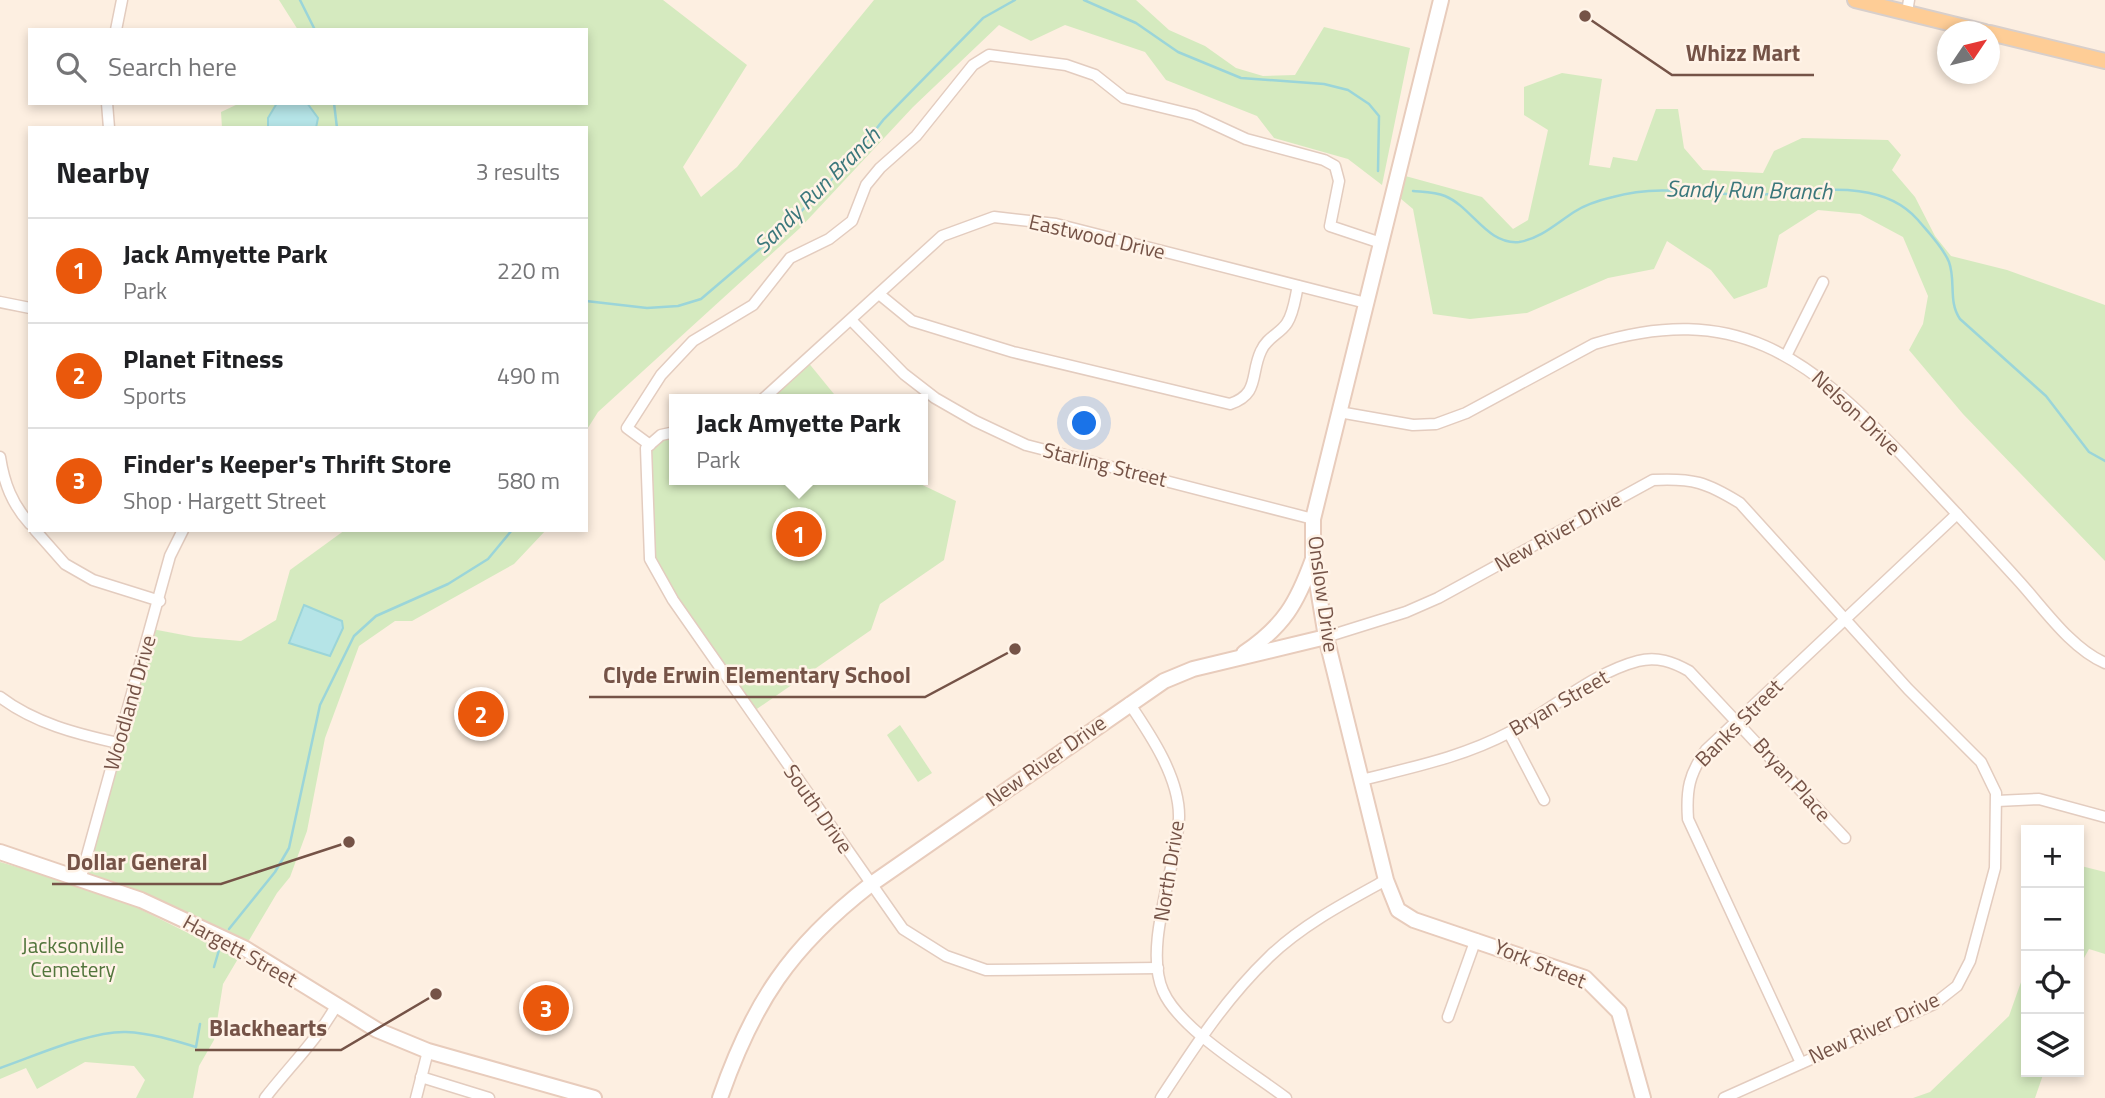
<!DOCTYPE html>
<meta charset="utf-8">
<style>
body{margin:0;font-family:"Titillium Web",sans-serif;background:#f6f6f6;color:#202124}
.controls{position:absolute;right:21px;bottom:21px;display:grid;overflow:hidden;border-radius:0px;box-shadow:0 4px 10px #0003}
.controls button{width:63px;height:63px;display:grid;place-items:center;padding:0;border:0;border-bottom:2px solid #e0e0e0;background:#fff;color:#202124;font:35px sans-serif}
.compass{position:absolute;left:1937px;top:21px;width:63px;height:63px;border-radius:50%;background:#fff;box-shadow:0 4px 10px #0003;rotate:55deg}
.you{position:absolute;left:1085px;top:424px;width:24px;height:24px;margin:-18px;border:5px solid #fff;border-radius:50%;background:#1a73e8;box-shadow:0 0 0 10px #1a73e833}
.badge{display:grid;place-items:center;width:46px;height:46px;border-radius:50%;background:#ea580c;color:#fff;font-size:23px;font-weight:700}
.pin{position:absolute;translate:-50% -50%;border:4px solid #fff;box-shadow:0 2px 7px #0006}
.popup{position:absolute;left:669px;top:394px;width:259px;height:91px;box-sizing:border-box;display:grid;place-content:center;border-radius:0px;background:#fff;filter:drop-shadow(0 2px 5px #0005);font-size:23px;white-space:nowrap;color:#757577}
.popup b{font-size:26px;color:#202124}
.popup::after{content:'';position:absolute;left:50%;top:100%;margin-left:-14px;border:14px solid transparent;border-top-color:#fff}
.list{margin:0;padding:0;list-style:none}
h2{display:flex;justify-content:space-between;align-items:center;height:91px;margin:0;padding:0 28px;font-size:30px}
h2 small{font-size:23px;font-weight:400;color:#757577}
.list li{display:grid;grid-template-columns:46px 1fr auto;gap:21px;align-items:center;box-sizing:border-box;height:105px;padding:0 28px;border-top:2px solid #e0e0e0}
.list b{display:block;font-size:26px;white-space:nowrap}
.list p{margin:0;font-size:23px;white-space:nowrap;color:#757577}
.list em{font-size:23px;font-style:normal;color:#757577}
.icon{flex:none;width:38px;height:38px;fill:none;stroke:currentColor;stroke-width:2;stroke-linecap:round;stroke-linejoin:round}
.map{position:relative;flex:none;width:2105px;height:1098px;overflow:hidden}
.search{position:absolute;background:#fff;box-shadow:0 4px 10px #0003;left:28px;top:28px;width:560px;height:77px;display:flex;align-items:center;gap:18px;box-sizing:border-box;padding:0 24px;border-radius:0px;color:#757577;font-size:26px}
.panel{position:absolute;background:#fff;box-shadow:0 4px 10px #0003;left:28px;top:126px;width:560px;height:406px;border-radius:0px}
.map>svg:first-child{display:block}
</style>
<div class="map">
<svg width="2105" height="1098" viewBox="0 0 2105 1098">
<rect width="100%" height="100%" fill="#fdefe1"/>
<g fill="#d5eabf">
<polygon points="279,0 663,0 747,65 683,167 701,197 737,167 874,0 1136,0 1169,30 1205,46 1236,68 1263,76 1295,75 1324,27 1410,48 1382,185 1348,159 1274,138 1257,116 1166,80 1145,52 1065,25 1031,41 999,25 913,107 800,228 598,412 586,431 586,128 222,128 221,112 240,103 586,103 586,30 298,30"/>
<polygon points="1562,73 1602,79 1589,165 1610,168 1613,157 1637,161 1656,109 1678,109 1684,148 1703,170 1763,173 1774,151 1802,138 1888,140 1901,155 1892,170 1915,197 1935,236 1951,256 2007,270 2105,305 2105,561 1963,414 1909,350 1923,324 1928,296 1903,237 1860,214 1818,210 1779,235 1767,287 1734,299 1711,270 1667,241 1654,269 1608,278 1527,313 1470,319 1433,314 1413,209 1394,193 1398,174 1482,197 1513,229 1528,220 1548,130 1524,115 1524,87"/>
<polygon points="807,361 838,399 763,399"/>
<polygon points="675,432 675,480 912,480 956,501 944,560 880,604 871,630 751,713 650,559 646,448"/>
<polygon points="345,530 546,530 514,564 412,621 395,621 359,646 325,738 307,831 290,877 277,893 223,984 214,1040 199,1066 193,1098 136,1098 145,1080 134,1066 85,1062 37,1089 26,1068 0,1079 0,862 110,894 214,946 219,937 81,877 152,629 194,637 241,641 276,620 290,570"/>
<polygon points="900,725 932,773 918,782 887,735"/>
<polygon points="2081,866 2105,872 2105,954 2089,949 2079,967"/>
<polygon points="2026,968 2026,1072 2044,1072 2035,1098 1913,1098 1930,1092 2009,1016"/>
</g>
<g fill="#b5e4e7" stroke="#9bd5d9" stroke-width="2">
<polygon points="277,103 307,103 318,118 316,128 268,128 268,118"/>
<polygon points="304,605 342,621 343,628 330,656 289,643"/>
</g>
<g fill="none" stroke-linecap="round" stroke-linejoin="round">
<g stroke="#9bd5d9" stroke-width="2.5">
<polyline points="300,0 315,30"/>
<polyline points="1084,0 1136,23 1178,52 1241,78 1324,84 1348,90 1369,104 1379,116 1378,171"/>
<polyline points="334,103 337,128"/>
<path d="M1413,191C1423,192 1435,192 1445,196C1472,207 1487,245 1519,242C1540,239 1557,223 1574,212C1586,204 1600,200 1613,197C1659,184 1703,194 1750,195C1802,195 1877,173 1918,220C1928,232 1943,247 1949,262C1956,281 1948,302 1960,319L2046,396L2089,452L2105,461"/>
<polyline points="586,301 647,308 678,306 701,299 789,224 858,152 884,119 983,18 1015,0"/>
<polyline points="229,929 275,872 289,848 320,705 354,636 376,616 448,584 488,559 512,530"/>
<polyline points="214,967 219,950"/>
<path d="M0,1068C35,1056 90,1031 126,1032C150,1033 173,1040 196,1047L200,1024"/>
</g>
<g stroke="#e3ccbf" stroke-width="13">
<g id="street">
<polyline points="1907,12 1909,0"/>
<polyline points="116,30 122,0"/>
<polyline points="107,103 109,128"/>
<path d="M879,294L912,321L1013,352L1230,404C1260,394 1250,374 1261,351C1267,337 1280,334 1287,323C1294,312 1295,298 1298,286"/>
<polyline points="0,302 30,308"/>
<polyline points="851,320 904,374 935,398 975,421 1026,445 1313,519"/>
<polyline points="1786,356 1823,282"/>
<polyline points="763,399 942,236 994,217 1056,224 1366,303"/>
<path d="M1339,412L1413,425L1436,424L1466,413L1594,344C1735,301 1807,356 1901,454C1940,496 1979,537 2017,579C2042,606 2070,648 2105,663"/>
<polyline points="675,432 661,435 646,448 650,559 673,600 903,929 946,956 986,970 1158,968"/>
<polyline points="650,445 627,428 661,375 693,341 753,305 790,258 829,239 852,221 866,185 880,168 916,136 973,65 989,55 1066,65 1095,75 1124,98 1194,115 1246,139 1324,160 1335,166 1339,181 1330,226 1381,243"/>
<path d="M0,457C4,483 12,504 30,524"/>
<polyline points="35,530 65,564 93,580 160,601"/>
<path d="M1326,637L1406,612L1438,598L1653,480C1693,478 1706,482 1740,503L1908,689L1981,762L1996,793L1995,868L1970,961L1957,986L1934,1004L1724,1098"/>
<path d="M0,697C34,723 77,734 118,743"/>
<path d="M1129,703C1150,734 1180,778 1179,818C1177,866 1143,946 1163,991C1180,1030 1252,1072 1286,1098"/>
<polyline points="1509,733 1544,800"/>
<path d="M1362,780C1413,767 1463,757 1510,732C1552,710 1592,673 1638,661C1657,656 1673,662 1689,671L1845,838"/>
<polyline points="1997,801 2039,799 2105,817"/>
<polyline points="81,877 170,556 183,530"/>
<polyline points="1448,1017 1476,939"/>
<path d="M1801,1063L1688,819C1686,790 1689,774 1706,750L1957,514"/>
<polyline points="421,1077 489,1098"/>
<path d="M265,1098C289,1067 317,1040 336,1006"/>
<polyline points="416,1098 428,1051"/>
<path d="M1161,1098C1193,1049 1226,998 1269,957C1302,925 1346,902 1386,880"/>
</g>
</g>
<g stroke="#e8ccbc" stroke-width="18">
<g id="secondary">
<polyline points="1441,0 1313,519 1313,558 1326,637 1386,880 1398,910 1414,920 1585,978 1619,1012 1643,1098"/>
<path d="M1244,653C1284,626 1297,603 1313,559"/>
<polyline points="0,852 141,900 244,948 377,1030 428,1051 594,1098"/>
<path d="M720,1098C753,1003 790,947 870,885L1164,681L1193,669L1326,637"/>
</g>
</g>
<g stroke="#d8cfcb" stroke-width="18">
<g id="primary">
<polyline points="1855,0 1985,32"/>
<polyline points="1990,33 2105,61"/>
</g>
</g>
<use href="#street" stroke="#fff" stroke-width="10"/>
<use href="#secondary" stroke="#fff" stroke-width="14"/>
<use href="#primary" stroke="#fecd96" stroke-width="14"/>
</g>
<g text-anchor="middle" stroke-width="5" stroke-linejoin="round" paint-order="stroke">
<g font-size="21" fill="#755347" stroke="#fff3e7">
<text transform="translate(1097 237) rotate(13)" y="7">Eastwood Drive</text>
<text transform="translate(1856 413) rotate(43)" y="7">Nelson Drive</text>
<text transform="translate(1105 465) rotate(14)" y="7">Starling Street</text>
<text transform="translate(1558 532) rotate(-29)" y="7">New River Drive</text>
<text transform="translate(1323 594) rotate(82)" y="7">Onslow Drive</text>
<text transform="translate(130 703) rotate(-74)" y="7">Woodland Drive</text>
<text transform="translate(1559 703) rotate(-30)" y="7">Bryan Street</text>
<text transform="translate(1739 723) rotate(-45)" y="7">Banks Street</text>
<text transform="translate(1046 761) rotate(-35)" y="7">New River Drive</text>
<text transform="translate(1792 780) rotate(48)" y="7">Bryan Place</text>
<text transform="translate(818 809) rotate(55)" y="7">South Drive</text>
<text transform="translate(1169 871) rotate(-81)" y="7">North Drive</text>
<text transform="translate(240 951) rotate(29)" y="7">Hargett Street</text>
<text transform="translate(1540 964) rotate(22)" y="7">York Street</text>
<text transform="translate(1874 1028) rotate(-25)" y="7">New River Drive</text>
</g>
<g font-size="21" fill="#52753c" stroke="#fff3e7">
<text x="73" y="953">Jacksonville<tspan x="73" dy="24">Cemetery</tspan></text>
</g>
<g font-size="23" font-style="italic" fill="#3a777b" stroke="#fff3e7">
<text transform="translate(817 190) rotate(-45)" y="8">Sandy Run Branch</text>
<text transform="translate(1749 190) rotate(1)" y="8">Sandy Run Branch</text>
</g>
</g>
<path fill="none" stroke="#755347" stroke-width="2.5" d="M1585 16L1672 75H1814M1015 649L925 697H589M349 842L221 884H52M436 994L341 1050H195"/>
<g fill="#755347" stroke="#fff3e7" stroke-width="2.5">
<circle cx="1585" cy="16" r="7"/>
<circle cx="1015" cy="649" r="7"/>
<circle cx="349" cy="842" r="7"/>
<circle cx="436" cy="994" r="7"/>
</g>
<g font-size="23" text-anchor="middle" font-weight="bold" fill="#755347" stroke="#fff3e7" stroke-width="5" stroke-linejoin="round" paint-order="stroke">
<text x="1743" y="61">Whizz Mart</text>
<text x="757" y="683">Clyde Erwin Elementary School</text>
<text x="137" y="870">Dollar General</text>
<text x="268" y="1036">Blackhearts</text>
</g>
</svg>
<div class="controls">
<button>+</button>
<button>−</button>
<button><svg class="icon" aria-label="locate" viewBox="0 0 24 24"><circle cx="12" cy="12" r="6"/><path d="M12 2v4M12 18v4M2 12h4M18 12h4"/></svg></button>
<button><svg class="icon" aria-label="layers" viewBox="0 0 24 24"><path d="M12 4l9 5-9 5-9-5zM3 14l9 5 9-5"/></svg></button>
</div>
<svg class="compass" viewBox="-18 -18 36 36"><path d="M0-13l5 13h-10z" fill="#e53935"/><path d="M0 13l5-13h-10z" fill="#757577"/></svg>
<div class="you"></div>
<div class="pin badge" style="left:799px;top:534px">1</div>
<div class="popup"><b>Jack Amyette Park</b>Park</div>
<div class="pin badge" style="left:481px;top:714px">2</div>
<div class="pin badge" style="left:546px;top:1008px">3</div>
<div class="search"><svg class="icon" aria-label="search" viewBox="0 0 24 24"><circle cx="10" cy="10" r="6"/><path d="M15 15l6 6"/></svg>Search here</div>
<section class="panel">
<h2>Nearby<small>3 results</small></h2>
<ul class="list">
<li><span class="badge">1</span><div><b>Jack Amyette Park</b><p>Park</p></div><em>220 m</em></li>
<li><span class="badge">2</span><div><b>Planet Fitness</b><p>Sports</p></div><em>490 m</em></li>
<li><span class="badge">3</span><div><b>Finder's Keeper's Thrift Store</b><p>Shop · Hargett Street</p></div><em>580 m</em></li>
</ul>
</section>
</div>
